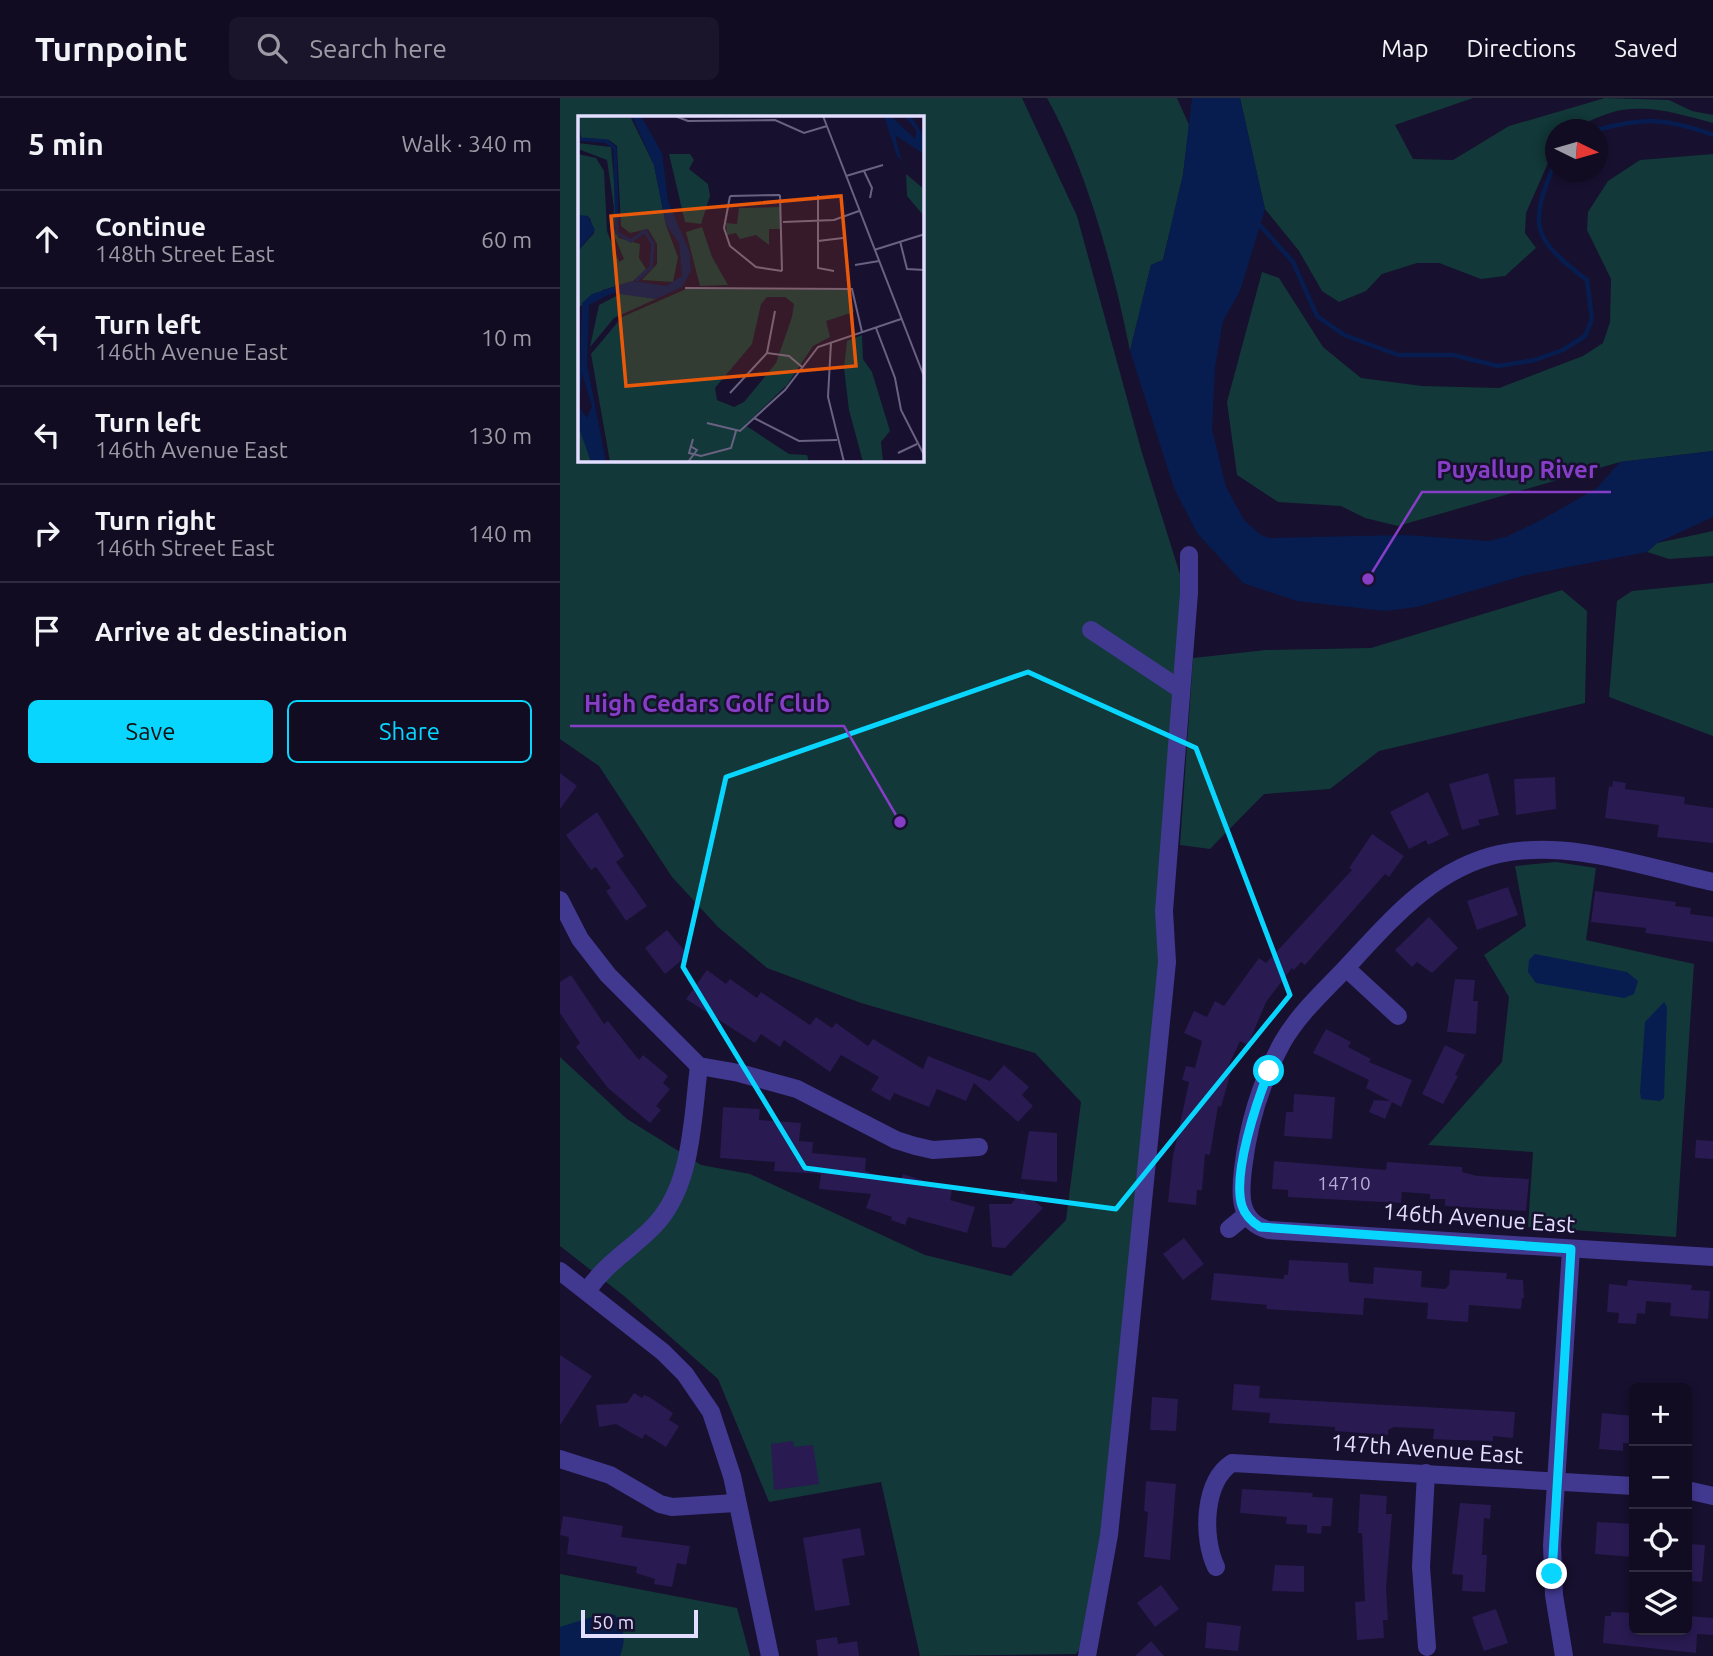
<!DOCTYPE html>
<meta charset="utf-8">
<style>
body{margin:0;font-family:Ubuntu,sans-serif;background:#1a152a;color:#f1f3f6}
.controls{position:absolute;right:21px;bottom:21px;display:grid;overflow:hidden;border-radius:10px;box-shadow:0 4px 10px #0003}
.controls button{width:63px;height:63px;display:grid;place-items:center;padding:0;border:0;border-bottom:2px solid #302c40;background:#110c22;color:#f1f3f6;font:35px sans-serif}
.compass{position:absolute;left:985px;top:21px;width:63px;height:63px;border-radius:50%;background:#110c22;box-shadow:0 4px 10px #0003;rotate:95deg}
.scale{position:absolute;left:21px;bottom:18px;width:117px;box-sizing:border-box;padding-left:7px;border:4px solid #e3ddff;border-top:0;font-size:19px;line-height:24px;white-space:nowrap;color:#e3ddff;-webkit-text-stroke:5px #17102e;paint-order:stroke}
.stop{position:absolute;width:21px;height:21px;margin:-16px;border:5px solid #09d6ff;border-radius:50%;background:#fff}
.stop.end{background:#09d6ff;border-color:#fff;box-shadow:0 2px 7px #0008}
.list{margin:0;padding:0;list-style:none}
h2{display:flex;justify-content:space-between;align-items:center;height:91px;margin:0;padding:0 28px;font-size:30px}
h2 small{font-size:23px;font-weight:400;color:#9c9ba5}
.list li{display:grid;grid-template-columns:46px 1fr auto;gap:21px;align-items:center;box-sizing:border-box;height:98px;padding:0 28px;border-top:2px solid #302c40}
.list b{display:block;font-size:26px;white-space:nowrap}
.list p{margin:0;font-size:23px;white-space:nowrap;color:#9c9ba5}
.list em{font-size:23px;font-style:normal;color:#9c9ba5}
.actions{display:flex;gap:14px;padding:21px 28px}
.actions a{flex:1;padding:16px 0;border:2px solid #09d6ff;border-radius:10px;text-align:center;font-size:24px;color:#09d6ff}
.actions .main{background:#09d6ff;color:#111}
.icon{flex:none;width:38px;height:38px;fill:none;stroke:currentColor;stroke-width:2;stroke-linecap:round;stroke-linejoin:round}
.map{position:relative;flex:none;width:1153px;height:1558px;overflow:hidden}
header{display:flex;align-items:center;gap:42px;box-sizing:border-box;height:98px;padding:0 35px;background:#110c22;border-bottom:2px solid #302c40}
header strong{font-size:33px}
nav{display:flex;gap:38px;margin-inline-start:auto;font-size:24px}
.search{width:490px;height:63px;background:#1a152a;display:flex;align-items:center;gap:18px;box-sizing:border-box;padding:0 24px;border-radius:10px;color:#9c9ba5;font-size:26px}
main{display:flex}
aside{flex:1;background:#110c22}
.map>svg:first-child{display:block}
</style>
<header>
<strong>Turnpoint</strong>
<div class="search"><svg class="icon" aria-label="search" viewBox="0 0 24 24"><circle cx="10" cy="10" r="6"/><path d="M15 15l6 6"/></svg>Search here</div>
<nav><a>Map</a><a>Directions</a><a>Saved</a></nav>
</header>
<main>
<aside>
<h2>5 min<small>Walk · 340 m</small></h2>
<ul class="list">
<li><svg class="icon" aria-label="ahead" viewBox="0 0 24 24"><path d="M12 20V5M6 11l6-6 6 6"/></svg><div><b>Continue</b><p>148th Street East</p></div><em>60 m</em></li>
<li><svg class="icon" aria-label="left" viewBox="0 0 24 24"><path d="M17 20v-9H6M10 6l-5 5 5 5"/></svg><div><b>Turn left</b><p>146th Avenue East</p></div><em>10 m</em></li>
<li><svg class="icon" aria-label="left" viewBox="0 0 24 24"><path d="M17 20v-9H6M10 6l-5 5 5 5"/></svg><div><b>Turn left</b><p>146th Avenue East</p></div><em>130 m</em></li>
<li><svg class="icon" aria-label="right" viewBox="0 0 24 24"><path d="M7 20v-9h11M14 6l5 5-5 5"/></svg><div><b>Turn right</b><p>146th Street East</p></div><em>140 m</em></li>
<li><svg class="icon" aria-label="arrive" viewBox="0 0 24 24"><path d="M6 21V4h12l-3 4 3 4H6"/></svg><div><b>Arrive at destination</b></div></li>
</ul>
<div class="actions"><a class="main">Save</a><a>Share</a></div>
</aside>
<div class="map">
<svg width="1153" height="1558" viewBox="0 0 1153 1558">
<rect width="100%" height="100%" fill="#17102e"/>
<g fill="#123839" fill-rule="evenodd">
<path d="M0,0H462L517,118L582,355L624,489L596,825L601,863L530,1539L516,1556L360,1558L321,1384L209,1404L158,1281L64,1198L0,1148V959L67,1021L141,1067L190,1076L365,1157L451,1178L506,1122L521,1004L475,955L301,905L207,870L158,829L112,779L39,668L0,641ZM19,19H362V362H19Z"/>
<path d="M487,0H617L629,27L623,77L603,162L591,167L570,253C554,172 527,72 487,0Z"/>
<path d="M680,0H913L835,27L853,61L893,62L949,28L1045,0L1109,2L1132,13L1153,17V25C1123,17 1093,7 1062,12C1038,16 1020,31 996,32L995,49L966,115L965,135L976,150L945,178L921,181L879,165H857L822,176L806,193L779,204L762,193L739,153L705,111Z"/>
<polygon points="1153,56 1153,353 1060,364 838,428 805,420 781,408 718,404 677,377 667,304 702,174 719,180 763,249 801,280 862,288 939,290 1023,258 1043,245 1050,224 1051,181 1027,132 1028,114 1048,83 1080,62"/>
<polygon points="1153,433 1153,458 1109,461 1087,454 1097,445"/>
<polygon points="1153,485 1153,638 1049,599 1057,503 1072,493"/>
<polygon points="1002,492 1027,513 1025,605 819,653 770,691 704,696 650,751 620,747 633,560 706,552 811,550"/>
<polygon points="996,764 1036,770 1026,842 1134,866 1116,1139 968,1129 973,1054 868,1047 942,964 949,899 924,857 966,828 955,768"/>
<polygon points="0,1476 177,1510 190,1558 0,1558"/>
</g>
<g fill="#071d50">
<polygon points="632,0 680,0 705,111 680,193 663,223 655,269 652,331 666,389 684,422 701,437 709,440 845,437 928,443 946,439 983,421 1037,390 1060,364 1153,353 1153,419 1097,445 1087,454 966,477 857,509 825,513 737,503 683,485 637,435 614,390 570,253 591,167 603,162 623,77"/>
<polygon points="975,856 1067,874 1078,883 1074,896 1064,900 976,885 968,874 969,862"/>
<polygon points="1104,904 1107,909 1104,1000 1100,1003 1081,1001 1080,994 1085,924"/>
<path d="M45,1515L55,1517C65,1532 66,1542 60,1558H0V1529Z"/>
</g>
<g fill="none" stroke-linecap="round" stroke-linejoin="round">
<g stroke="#071d50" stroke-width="4.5">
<path d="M1036,32C1083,19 1107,20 1153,37"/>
<path d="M698,125L733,164L757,218L784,237L838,257H893L938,268L975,262L1003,252L1025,238L1032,221L1027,182C970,139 969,127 996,62"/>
</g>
</g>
<g fill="#291a51">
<polygon points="0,675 17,688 0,711"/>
<polygon points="928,675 939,717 918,722 920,727 902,732 889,686"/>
<polygon points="995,679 996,711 956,717 954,681"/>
<polygon points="1053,683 1066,685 1065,691 1125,699 1124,706 1153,710 1153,745 1097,739 1099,727 1045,720 1049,688 1052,689"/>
<polygon points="868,694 889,737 868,747 866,742 849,751 830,714"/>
<polygon points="37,714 64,758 56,764 87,808 66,823 46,793 51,790 36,769 31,772 6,737"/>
<polygon points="812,736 844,758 829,779 825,776 745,867 741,864 734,872 732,870 706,904 688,947 680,943 668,969 672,970 661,1009 658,1008 650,1057 645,1056 642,1092 637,1092 636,1107 608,1104 613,1058 629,984 622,982 626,968 635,970 642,943 624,935 634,913 647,919 655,903 664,908 699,860 706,865 792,772 789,770"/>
<polygon points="948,789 958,817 917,832 907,803"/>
<polygon points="1035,793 1116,804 1115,808 1131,810 1130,816 1153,819 1153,844 1085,835 1086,830 1031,824"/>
<polygon points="869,819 898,850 872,875 857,864 852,869 835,852"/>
<polygon points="107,832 128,857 105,876 85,850"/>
<polygon points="147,872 166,886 170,881 197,900 201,894 250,927 256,919 272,930 276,925 308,948 313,941 363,971 368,958 430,983 444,967 469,989 462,997 473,1008 458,1024 414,985 406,1003 377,991 369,1009 334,995 330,1003 311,992 319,979 281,957 270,974 224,942 220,949 201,936 195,945 126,901"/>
<polygon points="11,877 44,926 48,923 79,962 83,957 108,978 103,985 110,991 96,1008 101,1012 90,1025 48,990 16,949 20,945 0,915 0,884"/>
<polygon points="895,881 915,882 913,903 918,903 916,936 887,934"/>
<polygon points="766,931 791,944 788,949 811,961 809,964 852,982 841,1009 832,1004 825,1021 809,1014 814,1002 830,1003 806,990 809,982 753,955"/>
<polygon points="885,947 905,957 895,977 898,978 883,1006 862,996"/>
<polygon points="734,996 775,999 772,1041 724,1038 726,1014 733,1014"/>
<polygon points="163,1009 200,1011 199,1022 241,1025 239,1043 253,1044 252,1055 306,1060 305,1073 340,1085 343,1076 392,1092 390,1102 415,1109 407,1135 348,1119 345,1127 331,1122 332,1119 306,1110 311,1096 259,1091 261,1076 214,1073 215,1064 160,1060"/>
<polygon points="469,1033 497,1035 497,1084 461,1081"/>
<polygon points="1136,1042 1153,1043 1153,1061 1135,1060"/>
<polygon points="714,1063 826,1072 827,1064 902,1069 902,1074 917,1078 969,1081 966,1113 885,1108 885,1101 870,1101 870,1096 842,1094 841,1105 728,1099 728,1092 712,1091"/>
<polygon points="462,1092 483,1110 445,1150 432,1149 429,1106 451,1106"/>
<polygon points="624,1140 644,1166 623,1182 603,1156"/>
<polygon points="729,1162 788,1165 789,1184 813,1186 814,1169 862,1173 861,1189 885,1191 889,1187 890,1172 947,1175 946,1181 963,1182 964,1200 962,1200 961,1211 909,1207 908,1224 867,1221 868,1205 804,1200 803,1217 706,1211 707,1207 651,1202 654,1175 724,1181 724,1177 728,1177"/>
<polygon points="1068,1182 1132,1187 1131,1192 1150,1193 1148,1221 1110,1218 1111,1205 1086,1203 1085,1216 1077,1215 1076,1226 1058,1225 1059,1215 1047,1214 1049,1186 1067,1188"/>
<polygon points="0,1257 32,1278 0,1327"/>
<polygon points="674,1286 700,1288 699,1300 955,1314 953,1340 933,1338 933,1343 893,1342 873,1341 874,1331 834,1329 828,1332 828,1337 775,1333 775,1329 709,1325 710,1315 672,1312"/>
<polygon points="74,1295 82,1300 84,1297 89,1299 113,1315 109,1322 119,1328 106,1349 85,1336 82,1341 56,1326 39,1329 36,1307 67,1305"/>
<polygon points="592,1299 618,1301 616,1333 590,1332"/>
<polygon points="1042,1315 1074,1318 1074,1346 1063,1345 1063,1353 1039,1351"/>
<polygon points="233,1343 234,1349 253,1347 259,1386 214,1392 211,1346"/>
<polygon points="586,1383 616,1386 610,1462 584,1459 588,1414 584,1413"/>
<polygon points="682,1391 753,1395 752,1399 773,1400 771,1428 762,1428 761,1436 747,1435 747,1427 726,1426 727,1419 680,1415"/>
<polygon points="800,1396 827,1398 826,1416 832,1416 826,1491 828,1522 823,1522 824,1540 797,1542 795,1504 805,1503 802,1435 798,1435"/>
<polygon points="900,1405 931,1407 930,1421 924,1420 922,1457 927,1457 925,1494 902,1493 903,1477 892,1476"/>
<polygon points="3,1418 63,1428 61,1439 130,1448 126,1467 117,1465 112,1489 94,1486 95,1481 76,1475 77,1469 7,1456 9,1439 0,1437"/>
<polygon points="1037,1424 1074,1426 1074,1459 1035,1456"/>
<polygon points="300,1430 305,1457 282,1461 290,1507 255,1513 243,1440"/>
<polygon points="1127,1446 1145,1447 1142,1484 1127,1483"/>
<polygon points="715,1467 744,1468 744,1494 712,1493"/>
<polygon points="601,1487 619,1511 595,1529 577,1505"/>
<polygon points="936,1511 948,1545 924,1553 912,1519"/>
<polygon points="1051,1514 1074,1515 1074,1532 1127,1532 1127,1518 1153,1520 1153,1537 1137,1536 1136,1555 1043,1545 1045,1518 1051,1518"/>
<polygon points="647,1524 681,1528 678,1553 645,1550"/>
<polygon points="277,1539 278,1546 297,1543 299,1558 258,1558 256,1542"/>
<polygon points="591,1543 604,1558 575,1558"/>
</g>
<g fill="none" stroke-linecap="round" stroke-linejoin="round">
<g stroke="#413890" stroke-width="18">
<polyline points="531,532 620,591"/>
<path d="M1153,784C1084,769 1009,741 939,756C872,771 829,824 784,872C762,895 738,917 722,945C701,984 688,1027 683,1071C680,1096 678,1123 708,1132L1153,1159"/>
<polyline points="0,802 20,841 48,877 139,968 179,975 237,991 336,1042 355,1048 373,1052 419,1049"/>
<polyline points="786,870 838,918"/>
<polyline points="669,1131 686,1117"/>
<polyline points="0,1173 103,1254 125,1276 151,1314 172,1378 210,1558"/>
<path d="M27,1193C46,1165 69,1153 92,1130C133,1090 132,1022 139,968"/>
<polyline points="0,1361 50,1377 100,1406 112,1409 175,1405"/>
<polyline points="866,1375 861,1469 867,1549"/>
<polyline points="1127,1392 1153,1398"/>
<path d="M656,1469C642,1440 643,1384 672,1365L1074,1388"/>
<polyline points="527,1558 549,1437 567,1263 607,864 604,813 629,495 629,457"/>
<polyline points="1004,1558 994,1497 992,1447 1011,1151"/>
</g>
</g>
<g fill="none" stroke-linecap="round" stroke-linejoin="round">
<path stroke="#09d6ff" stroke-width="9" d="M709,973C697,1003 672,1076 682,1108C685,1117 692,1124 700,1129L1011,1151L992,1476"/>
</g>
<path fill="none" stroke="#09d6ff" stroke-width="5" stroke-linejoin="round" d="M468,574L636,650L730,897L556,1111L245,1070L123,869L166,679Z"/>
<g text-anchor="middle" stroke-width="5" stroke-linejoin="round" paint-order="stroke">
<g font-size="19" fill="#b4acd4">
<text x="784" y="1092">14710</text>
</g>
<g font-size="23" fill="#e3ddff" stroke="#17102e">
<text transform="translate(919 1120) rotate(4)" y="8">146th Avenue East</text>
<text transform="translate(867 1351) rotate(4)" y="8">147th Avenue East</text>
</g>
</g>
<g transform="translate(18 18)">
<rect width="346" height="346" fill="#17102e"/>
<path d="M0,0L53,2L76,49L88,109L100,141L95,166L64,164L79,148V128L70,113L52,117L43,110L39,30L31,24L3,22ZM0,27L33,31L38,88L36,113L41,122L62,128L61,142L68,153L55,165L25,174L0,192V135L16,117L12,102L0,99V38L18,42L26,55L29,115L41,146L46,143L34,115L36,92L29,44L0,33ZM91,38H112L116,44L111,53L130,68L132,80L123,108L107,106ZM328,58L346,73V100L329,80ZM202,91V113H191V129L178,119L162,123L158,117L149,119L148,107L159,108L161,92ZM124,111L134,141L150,169L122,170L108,116ZM108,173L271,174L276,196L248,205L252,221L235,230L209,269L167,309L211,338L229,339L231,346H32L13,238L44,201ZM189,181H207L216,188L214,201L198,247L166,286L156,291L139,284L137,272L174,228L183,188ZM44,177L78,183L36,202L12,231L21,189ZM284,219L285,243L294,256L312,315L303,326L305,346H285L271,294L266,252L269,225ZM0,309L8,329L13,346H0Z" fill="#123839" fill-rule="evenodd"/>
<path d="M54,0H63L84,37L90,85L112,137L113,155L104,171L78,183L34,177L11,189L9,248L28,346H13L0,309L4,187L14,178L55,165L88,170L104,160L101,127L88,109L76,49ZM4,257L14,290L9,302L1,291ZM306,0H313L337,23L338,14L326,0H333L346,20V38L317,19L323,43L346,66L319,40ZM0,99L10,100L17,114L0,135Z" fill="#071d50" fill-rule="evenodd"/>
<path fill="none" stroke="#071d50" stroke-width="3.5" d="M0,23L28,25L37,32L39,117L53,125L67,115L75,128L73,151L58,165"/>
<path fill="none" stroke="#696282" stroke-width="2" d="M97,0L110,5L197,4L226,17L249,10M245,0L347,263M286,55L294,72L292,82M268,60L305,49M202,79L204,155M240,79V152L256,155M152,80L146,112L152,130L178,151L204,155M152,80L202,79M205,106L256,104L281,95M240,125L265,122M322,125L329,153L347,154M296,134L347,118M277,149L301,145M107,172L274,173L284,216M298,212L317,262L323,294L347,341M253,226L250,281L266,346M189,237L211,240L224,251M152,277L189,237L197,195M176,302L221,325L259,324M129,307L162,315L207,274L240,231L323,203M115,323L111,337L123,340L153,332L158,315M320,337L339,328M110,346L119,334L112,330"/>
<path fill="#e8590c" fill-opacity="0.15" stroke="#e8590c" stroke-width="3.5" d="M263,80L278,250L48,270L33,100Z"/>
<rect width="346" height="346" fill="none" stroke="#e3ddff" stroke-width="3.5"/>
</g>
<path fill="none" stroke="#853ec5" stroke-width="2.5" d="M808 481L862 394H1051M340 724L284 628H10"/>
<g fill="#853ec5" stroke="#17102e" stroke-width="2.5">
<circle cx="808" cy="481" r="7"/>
<circle cx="340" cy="724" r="7"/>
</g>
<g font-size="24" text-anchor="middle" font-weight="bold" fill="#853ec5" stroke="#17102e" stroke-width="5" stroke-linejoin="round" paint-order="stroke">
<text x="957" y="380">Puyallup River</text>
<text x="147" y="614">High Cedars Golf Club</text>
</g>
</svg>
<div class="controls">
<button>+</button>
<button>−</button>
<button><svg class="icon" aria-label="locate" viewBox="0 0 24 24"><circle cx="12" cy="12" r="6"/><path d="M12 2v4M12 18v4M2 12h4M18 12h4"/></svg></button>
<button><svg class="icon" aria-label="layers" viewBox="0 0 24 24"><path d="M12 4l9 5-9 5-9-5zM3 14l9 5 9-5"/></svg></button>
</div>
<svg class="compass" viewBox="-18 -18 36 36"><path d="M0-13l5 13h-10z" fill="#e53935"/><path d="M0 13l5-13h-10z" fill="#9c9ba5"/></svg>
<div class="scale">50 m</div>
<div class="stop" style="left:709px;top:973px"></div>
<div class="stop end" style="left:992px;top:1476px"></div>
</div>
</main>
